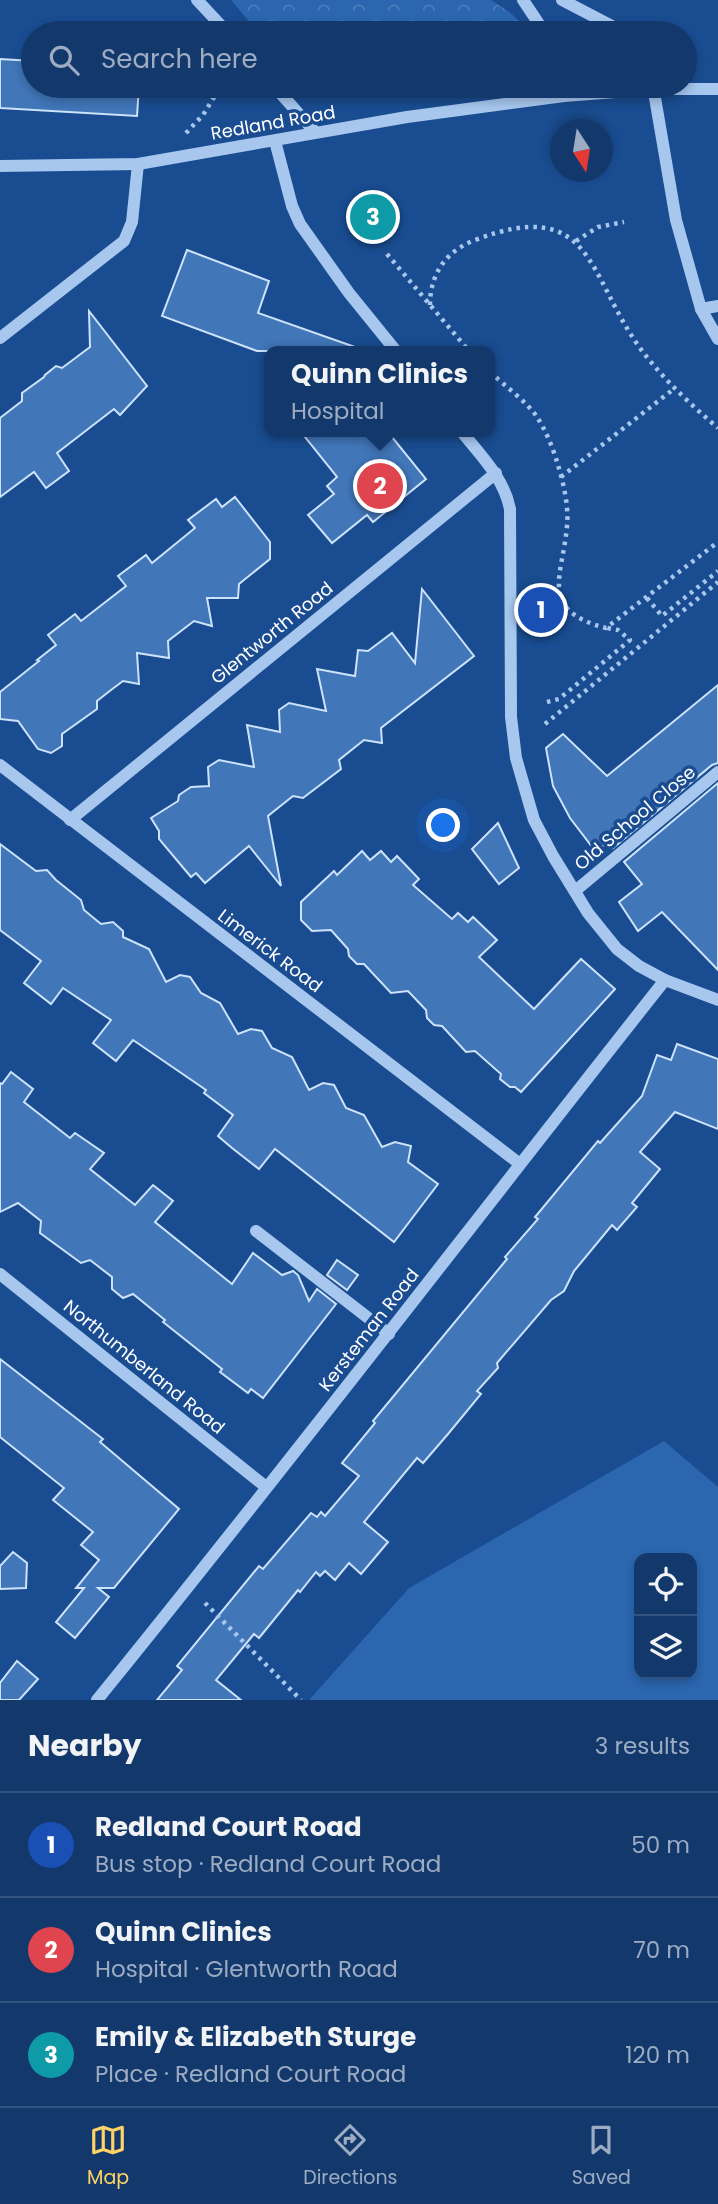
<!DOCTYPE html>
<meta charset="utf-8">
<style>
body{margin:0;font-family:Poppins,sans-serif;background:#204474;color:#f1f3f6}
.controls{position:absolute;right:21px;bottom:21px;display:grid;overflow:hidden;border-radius:14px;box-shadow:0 4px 10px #0003}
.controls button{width:63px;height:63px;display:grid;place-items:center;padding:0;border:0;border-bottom:2px solid #32537f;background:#13396c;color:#f1f3f6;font:35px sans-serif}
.compass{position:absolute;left:550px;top:119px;width:63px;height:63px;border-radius:50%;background:#13396c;box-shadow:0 4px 10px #0003;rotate:168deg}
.you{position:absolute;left:444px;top:826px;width:24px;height:24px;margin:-18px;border:5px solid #fff;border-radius:50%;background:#1a73e8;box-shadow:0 0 0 10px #1a73e833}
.badge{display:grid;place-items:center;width:46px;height:46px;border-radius:50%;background:#ffd365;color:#fff;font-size:23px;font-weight:700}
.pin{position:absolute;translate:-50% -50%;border:4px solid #fff;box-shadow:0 2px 7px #0006}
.popup{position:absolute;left:264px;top:346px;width:231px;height:91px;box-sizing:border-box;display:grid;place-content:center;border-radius:14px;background:#13396c;filter:drop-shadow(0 2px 5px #0005);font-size:23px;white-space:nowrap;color:#9dacc2}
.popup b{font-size:26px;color:#f1f3f6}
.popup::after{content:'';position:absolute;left:50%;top:100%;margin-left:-14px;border:14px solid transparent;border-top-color:#13396c}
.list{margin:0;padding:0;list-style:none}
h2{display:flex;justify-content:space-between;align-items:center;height:91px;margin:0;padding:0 28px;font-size:30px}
h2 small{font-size:23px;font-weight:400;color:#9dacc2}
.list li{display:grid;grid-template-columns:46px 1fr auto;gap:21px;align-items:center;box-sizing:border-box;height:105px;padding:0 28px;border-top:2px solid #32537f}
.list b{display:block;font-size:26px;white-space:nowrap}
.list p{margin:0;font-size:23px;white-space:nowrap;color:#9dacc2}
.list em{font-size:23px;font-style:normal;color:#9dacc2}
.icon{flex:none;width:38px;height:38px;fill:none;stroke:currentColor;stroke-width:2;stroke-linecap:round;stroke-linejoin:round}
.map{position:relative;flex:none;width:718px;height:1700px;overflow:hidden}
.search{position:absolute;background:#13396c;box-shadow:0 4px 10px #0003;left:21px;right:21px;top:21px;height:77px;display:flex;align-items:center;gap:18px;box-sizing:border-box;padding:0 24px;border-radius:38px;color:#9dacc2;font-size:26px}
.sheet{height:406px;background:#13396c}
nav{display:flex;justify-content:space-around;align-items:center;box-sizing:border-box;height:98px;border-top:2px solid #32537f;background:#13396c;font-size:19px;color:#9dacc2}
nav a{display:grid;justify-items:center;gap:4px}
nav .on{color:#ffd365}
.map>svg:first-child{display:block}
</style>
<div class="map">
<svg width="718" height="1700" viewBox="0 0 718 1700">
<defs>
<pattern id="park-crowns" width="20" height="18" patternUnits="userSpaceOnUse" patternTransform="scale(1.75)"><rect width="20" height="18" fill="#2b66af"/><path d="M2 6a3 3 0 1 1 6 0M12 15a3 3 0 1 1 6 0" fill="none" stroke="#4b7dbb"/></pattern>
</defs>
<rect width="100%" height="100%" fill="#194c90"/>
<g fill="url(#park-crowns)">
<path d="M231,0H491C505,9 520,17 526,33H259Z"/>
<polygon points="302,86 373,86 311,96"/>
</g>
<path fill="#2b66af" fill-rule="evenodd" d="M664,1441L718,1487V1700H309L409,1588ZM639,1558H692V1674H639Z"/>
<g fill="#4176b9" stroke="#cde2fb" stroke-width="2">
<polygon points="0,59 33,61 33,86 139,86 137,116 0,108"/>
<polygon points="187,250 269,281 258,313 355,347 355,351 257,351 162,316"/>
<polygon points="89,311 147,386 120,415 114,409 57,453 69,471 46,488 34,472 0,497 0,418 22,401 22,393 44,377 45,375 56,366 62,368 90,347"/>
<polygon points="301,432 388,432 426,479 373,522 367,515 332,543 308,515 334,494 327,486 337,477"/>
<polygon points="235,497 270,542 270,559 239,584 238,598 207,598 212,626 194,621 168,641 169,658 137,653 139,684 123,681 111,690 97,701 97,709 62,734 62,746 51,753 38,749 18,721 0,719 0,692 39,661 37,660 56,645 48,635 75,614 81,621 126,586 118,576 146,555 152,563 195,528 188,520 216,499 222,507"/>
<polygon points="422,589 474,656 381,728 382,743 364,740 339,760 341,769 303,798 293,796 268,816 281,886 249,846 205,883 196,873 191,877 159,839 159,831 151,818 178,801 179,795 191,787 209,786 208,767 219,760 254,767 247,725 280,732 279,710 289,703 326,711 317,669 355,676 358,650 368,651 392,633 415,663"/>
<polygon points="718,685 718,763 712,765 613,848 608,842 596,852 570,818 553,786 546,748 563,734 607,776"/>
<polygon points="718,783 718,970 662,912 638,931 619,902 642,884 624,862"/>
<polygon points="498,823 519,868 499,884 472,849"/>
<polygon points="0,844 36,871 47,870 56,880 81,900 84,910 101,924 113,922 123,931 123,937 149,949 166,982 180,975 190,977 201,993 220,1003 238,1034 251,1029 262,1031 272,1048 292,1057 309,1090 323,1083 334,1085 346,1108 364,1115 382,1147 395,1142 411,1146 408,1162 438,1184 394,1242 275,1149 259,1169 232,1148 218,1136 233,1115 204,1093 206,1090 133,1040 116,1061 93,1043 111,1020 63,988 51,1004 24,983 41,961 0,930"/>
<polygon points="362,851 370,860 381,851 391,862 397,856 419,879 413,885 452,919 458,913 468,922 473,917 497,940 479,957 534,1009 581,959 615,989 521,1092 515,1087 510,1087 500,1079 501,1074 475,1051 466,1052 442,1026 434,1025 427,1018 426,1010 408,991 391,993 364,964 357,964 349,956 348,949 331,930 312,931 301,920 301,902 334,871 337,875"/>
<polygon points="677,1044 718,1059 718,1129 675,1112 640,1152 660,1169 632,1203 637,1207 617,1230 612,1225 574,1271 564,1291 551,1300 497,1363 498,1368 477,1391 481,1394 448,1434 423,1463 417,1458 364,1522 388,1542 361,1574 349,1563 335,1580 325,1571 320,1576 316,1572 300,1592 298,1590 259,1638 254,1634 216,1680 241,1700 157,1700 182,1670 177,1666 259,1566 263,1569 311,1513 317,1517 321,1512 325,1516 359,1476 342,1463 375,1423 373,1421 507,1259 505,1257 538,1219 535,1217 598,1141 600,1143 642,1096 657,1055 671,1060"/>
<polygon points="11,1072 33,1089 24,1102 70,1138 75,1133 104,1153 90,1169 135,1205 153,1185 173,1201 155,1222 232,1284 253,1253 282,1275 293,1271 298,1275 309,1301 317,1289 336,1304 263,1398 251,1389 248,1393 220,1372 222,1369 163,1322 165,1320 133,1294 123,1298 112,1289 112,1277 90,1260 81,1263 40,1233 41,1221 18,1203 0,1212 0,1083 2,1084"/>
<polygon points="337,1260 358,1275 347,1290 327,1275"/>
<polygon points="0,1359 103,1439 100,1442 179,1509 114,1588 98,1588 109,1597 75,1638 56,1622 84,1588 76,1588 99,1560 81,1545 93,1532 53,1500 64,1488 0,1437"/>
<polygon points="13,1552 27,1563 26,1588 0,1589 0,1566"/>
<polygon points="17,1661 38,1679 19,1700 0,1700 0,1683"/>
</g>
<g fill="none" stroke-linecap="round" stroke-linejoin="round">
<g stroke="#a7c7ef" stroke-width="4.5" stroke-dasharray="3.5 5" stroke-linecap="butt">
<polyline points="186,133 203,115 221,86"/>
<polyline points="576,241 598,227 624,222"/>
<polyline points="387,254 469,351"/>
<path d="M430,305C430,274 446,251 475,240C593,195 587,275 640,348C662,378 690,404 718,428"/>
<path d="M490,372C504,385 527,402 537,417C545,429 553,448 557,462C563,481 569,505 567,526C563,576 537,610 606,628L718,542"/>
<polyline points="561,477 675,388"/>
<polyline points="647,598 662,616 718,571"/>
<polyline points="547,702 559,699 630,640 618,630 607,628"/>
<polyline points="545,724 718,582"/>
<polyline points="205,1603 301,1700"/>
</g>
<g stroke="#a7c7ef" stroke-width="12">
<polyline points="197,0 228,33"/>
<polyline points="523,0 545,33"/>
<polyline points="562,0 612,26 618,33"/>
<polyline points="274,86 315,132"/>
<polyline points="653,86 676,220 701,309 718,339"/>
<polyline points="275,141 292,206 300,224 349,293 396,351"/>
<polyline points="0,166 138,164 407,117 564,96 654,89 718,89"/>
<polyline points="701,309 718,306"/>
<polyline points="0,338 124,241 132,222 138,164"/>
<path d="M462,432C481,456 504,478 510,509L511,717L516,758L534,820L553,856L588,913L617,949L639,966L665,980L718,1000"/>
<polyline points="0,765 520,1164"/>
<polyline points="70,820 496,473"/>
<polyline points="575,891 718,772"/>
<polyline points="256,1231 389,1334"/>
<polyline points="0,1274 266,1487"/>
<path d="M97,1700C290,1463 475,1220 665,980"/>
</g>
</g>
<g text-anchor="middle" stroke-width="7" stroke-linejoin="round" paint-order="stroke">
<g font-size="18" fill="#fff" stroke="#194c90">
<text transform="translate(273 123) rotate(-10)" y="6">Redland Road</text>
<text transform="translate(272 633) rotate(-39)" y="6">Glentworth Road</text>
<text transform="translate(635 818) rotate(-40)" y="6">Old School Close</text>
<text transform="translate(270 951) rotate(37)" y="6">Limerick Road</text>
<text transform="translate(369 1330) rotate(-52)" y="6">Kersteman Road</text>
<text transform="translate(144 1367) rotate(39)" y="6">Northumberland Road</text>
</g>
</g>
</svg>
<div class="controls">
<button><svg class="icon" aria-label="locate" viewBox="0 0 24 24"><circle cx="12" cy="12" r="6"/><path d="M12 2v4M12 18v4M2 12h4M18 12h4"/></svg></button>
<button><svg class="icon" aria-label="layers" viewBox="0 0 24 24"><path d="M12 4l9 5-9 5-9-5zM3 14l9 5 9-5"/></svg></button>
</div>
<svg class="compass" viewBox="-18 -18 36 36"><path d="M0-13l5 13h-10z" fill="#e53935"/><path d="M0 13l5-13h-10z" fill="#9dacc2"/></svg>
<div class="you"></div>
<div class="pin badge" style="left:541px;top:610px;background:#1a4fb4">1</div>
<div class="pin badge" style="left:380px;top:486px;background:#e0444e">2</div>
<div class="popup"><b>Quinn Clinics</b>Hospital</div>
<div class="pin badge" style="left:373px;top:217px;background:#0f9aa8">3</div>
<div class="search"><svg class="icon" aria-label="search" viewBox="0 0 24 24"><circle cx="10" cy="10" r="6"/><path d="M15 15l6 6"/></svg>Search here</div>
</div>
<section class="sheet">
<h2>Nearby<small>3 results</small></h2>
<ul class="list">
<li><span class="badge" style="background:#1a4fb4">1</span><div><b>Redland Court Road</b><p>Bus stop · Redland Court Road</p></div><em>50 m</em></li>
<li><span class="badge" style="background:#e0444e">2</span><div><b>Quinn Clinics</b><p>Hospital · Glentworth Road</p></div><em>70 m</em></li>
<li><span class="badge" style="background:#0f9aa8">3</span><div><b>Emily &amp; Elizabeth Sturge</b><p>Place · Redland Court Road</p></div><em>120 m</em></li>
</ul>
</section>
<nav>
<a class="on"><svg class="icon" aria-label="map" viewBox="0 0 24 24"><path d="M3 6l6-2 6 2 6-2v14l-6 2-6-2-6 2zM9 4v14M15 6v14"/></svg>Map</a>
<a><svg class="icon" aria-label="directions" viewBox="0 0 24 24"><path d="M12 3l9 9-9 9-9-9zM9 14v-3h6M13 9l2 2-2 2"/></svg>Directions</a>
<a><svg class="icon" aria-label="saved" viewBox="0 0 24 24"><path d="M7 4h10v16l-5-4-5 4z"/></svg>Saved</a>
</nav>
